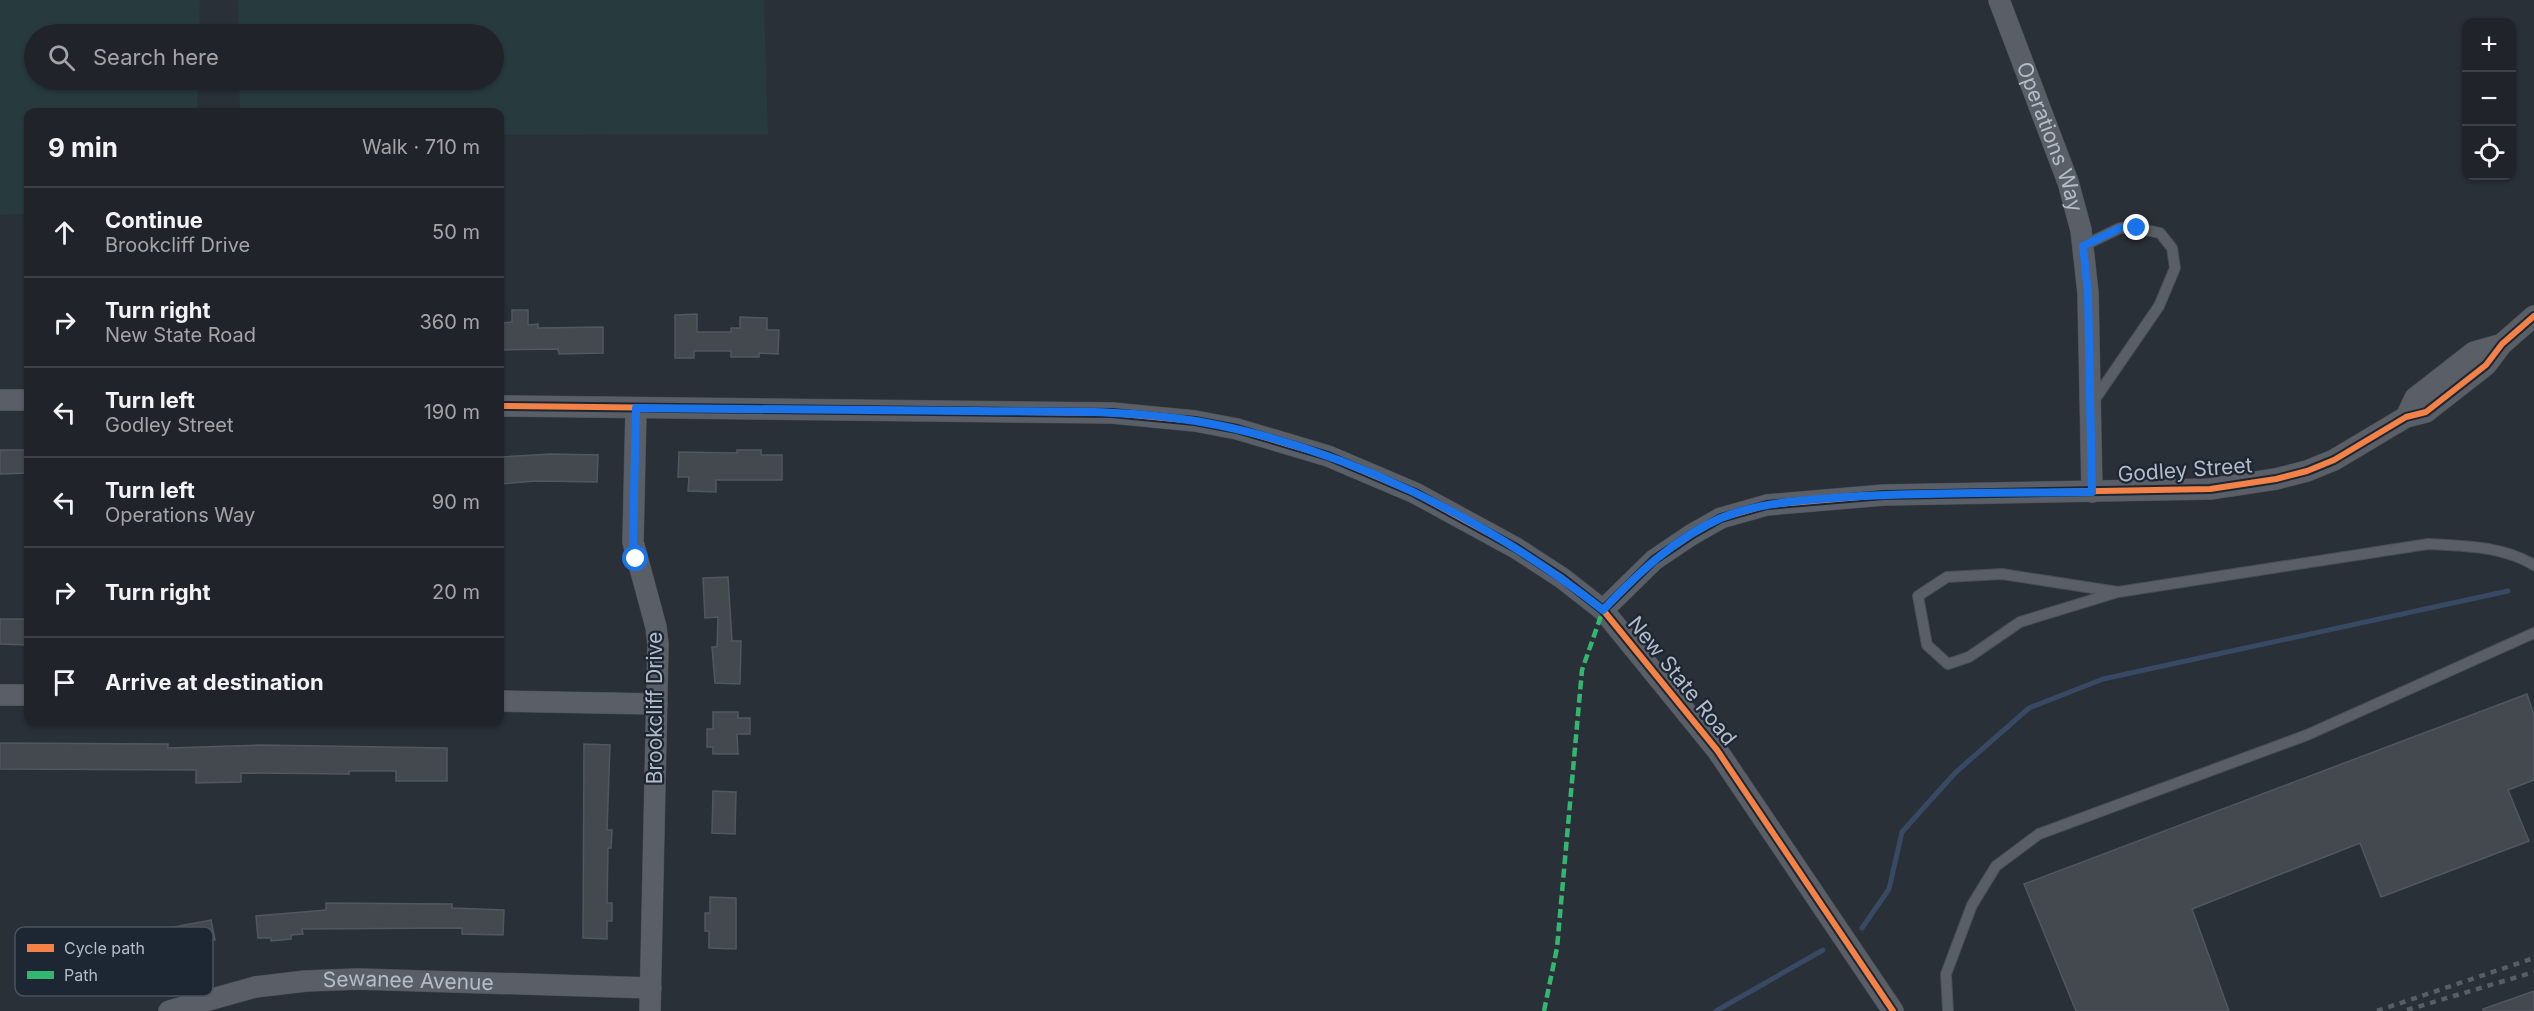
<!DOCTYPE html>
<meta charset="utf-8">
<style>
body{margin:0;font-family:Inter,sans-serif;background:#282c32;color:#f1f3f6}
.controls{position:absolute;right:18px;top:18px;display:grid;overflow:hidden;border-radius:12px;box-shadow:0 2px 4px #0004}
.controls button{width:54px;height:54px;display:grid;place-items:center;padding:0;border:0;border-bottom:2px solid #3d4147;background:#20242a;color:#f1f3f6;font:30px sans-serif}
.stop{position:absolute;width:18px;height:18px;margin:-14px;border:4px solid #1a73e8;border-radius:50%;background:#fff}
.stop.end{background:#1a73e8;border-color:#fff;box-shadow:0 2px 6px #0008}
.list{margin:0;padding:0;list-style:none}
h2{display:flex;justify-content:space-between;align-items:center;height:78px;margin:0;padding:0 24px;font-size:26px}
h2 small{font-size:20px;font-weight:400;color:#a2a4a8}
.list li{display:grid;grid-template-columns:39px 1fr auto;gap:18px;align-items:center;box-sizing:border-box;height:90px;padding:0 24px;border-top:2px solid #3d4147}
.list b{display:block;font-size:22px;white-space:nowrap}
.list p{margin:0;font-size:20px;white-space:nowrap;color:#a2a4a8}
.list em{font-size:20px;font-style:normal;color:#a2a4a8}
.icon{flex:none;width:33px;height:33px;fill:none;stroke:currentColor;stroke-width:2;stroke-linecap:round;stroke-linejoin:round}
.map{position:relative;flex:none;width:2534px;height:1011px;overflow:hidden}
.search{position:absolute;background:#20242a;box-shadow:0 2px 4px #0004;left:24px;top:24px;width:480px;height:66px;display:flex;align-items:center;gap:15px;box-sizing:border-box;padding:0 21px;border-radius:33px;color:#a2a4a8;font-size:22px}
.panel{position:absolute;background:#20242a;box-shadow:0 2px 4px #0004;left:24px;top:108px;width:480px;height:618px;border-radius:12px}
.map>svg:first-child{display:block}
</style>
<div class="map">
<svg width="2534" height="1011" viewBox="0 0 2534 1011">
<rect width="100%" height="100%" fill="#2a3038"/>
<g fill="#273a3e">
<polygon points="0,0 200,0 199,34 34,34 34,80 198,80 197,112 28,112 28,214 0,215"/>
<polygon points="238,0 764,0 768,134 500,135 500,112 240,112 239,80 494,80 494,34 239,34"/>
</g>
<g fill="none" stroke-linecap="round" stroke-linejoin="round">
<g stroke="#384963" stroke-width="5">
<polyline points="1862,928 1889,889 1902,832 1955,773 2029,708 2103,679 2508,591"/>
<polyline points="1716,1011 1823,950"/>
</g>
</g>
<g fill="#444950" stroke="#52575f" stroke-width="1.5">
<polygon points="512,310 528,310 528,325 538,324 538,328 603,327 603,353 559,354 558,349 500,350 500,323 512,322"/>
<polygon points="697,314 697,332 731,332 731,328 740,328 740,317 767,318 767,330 779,330 778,354 759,353 759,357 731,357 731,351 694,351 694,358 675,358 675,315"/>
<polygon points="0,450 28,450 28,473 0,474"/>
<polygon points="737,450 761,450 761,455 782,455 782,480 716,480 716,492 688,491 689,477 678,477 679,452 737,453"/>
<polygon points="551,454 598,455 597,482 536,481 500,484 500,457"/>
<polygon points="728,577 732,641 741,641 740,684 715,683 712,647 717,647 718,617 705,618 703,578"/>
<polygon points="0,619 28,619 28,645 0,644"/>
<polygon points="2527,694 2534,715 2534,780 2508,790 2529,841 2381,897 2360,843 2192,909 2229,1011 2076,1011 2024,884"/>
<polygon points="713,712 738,712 738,718 750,718 750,734 737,734 738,754 713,754 713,747 707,747 707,729 713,729"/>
<polygon points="0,743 168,744 168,748 260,745 447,748 447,781 396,781 396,771 349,771 349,774 241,773 241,782 196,783 196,770 0,769"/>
<polygon points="584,744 610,745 607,830 612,830 611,848 608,848 607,903 612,903 612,921 607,921 607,939 583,938"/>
<polygon points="713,791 736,792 735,834 712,833"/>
<polygon points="710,897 736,898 736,949 709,948 709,931 705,931 705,913 710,913"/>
<polygon points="326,903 452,904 452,908 504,910 503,935 462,934 462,928 302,929 303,934 291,935 291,939 271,941 271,938 258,938 256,916 326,910"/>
<polygon points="211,920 215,940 205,942 205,946 186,950 185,946 172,948 168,928"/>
<polygon points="2534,991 2534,1011 2483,1011 2483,1009"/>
</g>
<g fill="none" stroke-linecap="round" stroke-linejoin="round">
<g stroke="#484c53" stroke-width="12">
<g id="service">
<polyline points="2083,246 2120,228 2137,228 2160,233 2172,248 2175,268 2159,306 2093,402"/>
<path d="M2118,592L2002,574L1947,577L1918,596L1927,645L1948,664L1969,657L2020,622L2118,592L2428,544C2465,546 2502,546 2534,565"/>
<polyline points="1948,1011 1946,974 1972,905 1996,866 2039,834 2307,735 2534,633"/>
</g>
</g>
<g stroke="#484c53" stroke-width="22">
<g id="minor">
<path id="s1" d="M1999,0L2068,182L2081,230L2088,293L2092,492"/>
<polyline points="0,400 28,400"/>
<polyline points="500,406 1112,413 1195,421 1237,429 1328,456 1415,493 1516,548 1562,578 1603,610 1717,750 1893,1011"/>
<polyline points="636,408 633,542 656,627 658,644 650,1011"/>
<polyline points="2406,417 2415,398 2474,352 2502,344"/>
<polyline points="1603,610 1654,560 1691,535 1721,518 1767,505 1884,495 2210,489 2276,479 2307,471 2334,460 2406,417 2426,412 2486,365 2502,344 2534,316"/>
<polyline points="0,695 28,695"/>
<polyline points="500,701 657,704"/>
<path id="s2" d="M169,1011L255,987L306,981L358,979L651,988"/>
</g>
</g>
<use href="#service" stroke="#5a5e66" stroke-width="10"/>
<use href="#minor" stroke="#5a5e66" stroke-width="21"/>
<g stroke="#595d64" stroke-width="4.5" stroke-dasharray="6 6" stroke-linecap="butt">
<polyline points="2407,1010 2534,972"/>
<polyline points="2377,1011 2534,958"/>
</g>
<polyline stroke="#33b770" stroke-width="4.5" stroke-dasharray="9 4.5" stroke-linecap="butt" points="1544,1011 1557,948 1582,670 1603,610"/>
<g stroke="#1d2633" stroke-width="10">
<g id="cycleway">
<polyline points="500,406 1112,413 1195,421 1237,429 1328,456 1415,493 1516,548 1562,578 1603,610 1717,750 1893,1011"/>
<polyline points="1603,610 1654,560 1691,535 1721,518 1767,505 1884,495 2210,489 2276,479 2307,471 2334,460 2406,417 2426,412 2486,365 2502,344 2534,316"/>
</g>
</g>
<use href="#cycleway" stroke="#f48246" stroke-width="6"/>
</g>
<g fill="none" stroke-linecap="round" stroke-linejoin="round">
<path stroke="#1a73e8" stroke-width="8" d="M636,559L633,542L636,408C750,409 864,410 977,411C1050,412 1124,409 1196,421C1342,446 1487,519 1603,610C1637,574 1675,538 1721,518C1760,502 1805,500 1846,497C1928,492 2010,493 2092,492L2088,293L2083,246L2120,228H2137"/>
</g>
<g text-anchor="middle" stroke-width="4.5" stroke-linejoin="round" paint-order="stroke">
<g font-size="21" fill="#b4bcc9" stroke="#1d2633">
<text dy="7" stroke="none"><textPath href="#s1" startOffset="146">Operations Way</textPath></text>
<text transform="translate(2185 470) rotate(-4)" y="7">Godley Street</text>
<text transform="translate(1682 681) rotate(51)" y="7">New State Road</text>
<text transform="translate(655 708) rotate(-90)" y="7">Brookcliff Drive</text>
<text dy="7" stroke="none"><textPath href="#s2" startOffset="243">Sewanee Avenue</textPath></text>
</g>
</g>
<rect x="15" y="927" width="198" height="69" rx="9" fill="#1d2633" stroke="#4a5360" stroke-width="1.5"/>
<rect x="27" y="944" width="27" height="8" fill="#f48246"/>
<rect x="27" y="971" width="27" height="8" fill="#33b770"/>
<g font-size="16" fill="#b4bcc9">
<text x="64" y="954">Cycle path</text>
<text x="64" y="981">Path</text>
</g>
</svg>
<div class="controls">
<button>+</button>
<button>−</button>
<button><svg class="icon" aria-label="locate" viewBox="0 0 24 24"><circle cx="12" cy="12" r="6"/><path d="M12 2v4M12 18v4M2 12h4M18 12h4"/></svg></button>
</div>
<div class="stop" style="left:636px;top:559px"></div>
<div class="stop end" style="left:2137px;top:228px"></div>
<div class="search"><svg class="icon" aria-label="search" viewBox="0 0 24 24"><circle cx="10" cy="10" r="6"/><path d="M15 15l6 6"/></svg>Search here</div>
<section class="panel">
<h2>9 min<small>Walk · 710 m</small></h2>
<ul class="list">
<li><svg class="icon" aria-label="ahead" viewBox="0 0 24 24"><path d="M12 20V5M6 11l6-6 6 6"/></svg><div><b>Continue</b><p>Brookcliff Drive</p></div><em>50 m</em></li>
<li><svg class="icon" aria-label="right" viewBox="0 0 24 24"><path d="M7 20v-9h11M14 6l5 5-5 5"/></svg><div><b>Turn right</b><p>New State Road</p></div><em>360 m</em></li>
<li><svg class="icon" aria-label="left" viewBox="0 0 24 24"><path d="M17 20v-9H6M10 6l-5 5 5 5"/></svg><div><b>Turn left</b><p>Godley Street</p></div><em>190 m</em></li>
<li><svg class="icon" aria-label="left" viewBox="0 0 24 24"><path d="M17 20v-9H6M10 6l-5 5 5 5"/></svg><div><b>Turn left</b><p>Operations Way</p></div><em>90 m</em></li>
<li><svg class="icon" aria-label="right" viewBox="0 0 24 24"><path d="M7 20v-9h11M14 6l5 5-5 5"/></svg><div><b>Turn right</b></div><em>20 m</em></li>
<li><svg class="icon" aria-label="arrive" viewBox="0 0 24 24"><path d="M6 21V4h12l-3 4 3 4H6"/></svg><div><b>Arrive at destination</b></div></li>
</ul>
</section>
</div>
